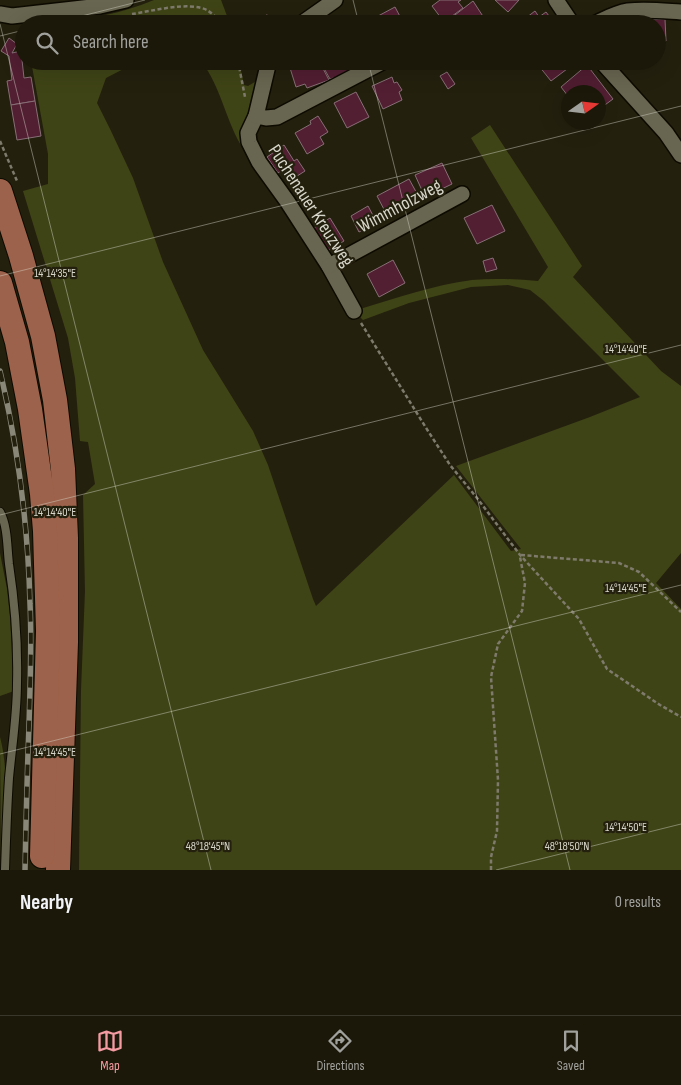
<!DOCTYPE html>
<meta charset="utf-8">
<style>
body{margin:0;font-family:"Sofia Sans Condensed",sans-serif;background:#282518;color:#f1f3f6}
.compass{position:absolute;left:561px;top:85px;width:45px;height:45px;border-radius:50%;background:#1b180a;box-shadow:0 5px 20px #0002;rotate:76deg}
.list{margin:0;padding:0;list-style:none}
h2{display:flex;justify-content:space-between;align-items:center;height:65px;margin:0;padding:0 20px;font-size:21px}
h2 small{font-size:16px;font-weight:400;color:#a0a09c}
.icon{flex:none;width:28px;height:28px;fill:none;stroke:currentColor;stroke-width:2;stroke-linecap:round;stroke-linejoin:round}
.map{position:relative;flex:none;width:681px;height:870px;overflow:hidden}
.search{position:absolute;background:#1b180a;box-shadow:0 5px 20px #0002;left:15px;right:15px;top:15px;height:55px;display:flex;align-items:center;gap:12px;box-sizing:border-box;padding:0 18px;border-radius:28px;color:#a0a09c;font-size:19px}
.sheet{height:145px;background:#1b180a}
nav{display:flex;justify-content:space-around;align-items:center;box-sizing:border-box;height:70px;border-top:1px solid #39372b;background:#1b180a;font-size:14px;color:#a0a09c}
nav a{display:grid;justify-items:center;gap:2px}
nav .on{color:#f49aa1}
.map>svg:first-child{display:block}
</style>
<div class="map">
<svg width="681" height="870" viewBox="0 0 681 870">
<rect width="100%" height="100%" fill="#24200e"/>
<g fill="#3f4416">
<path d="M154,0H221L230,24H56C91,18 121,14 154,0Z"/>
<path d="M31,61H139L106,78L97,103L111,131L133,178L163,262L203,350L253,431L268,465L313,599L316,606L454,475L511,551L521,549L456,466L590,417L640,397L544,301L530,290L508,285L471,287L409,303L363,320L359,316L357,311L360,309C397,298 434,285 472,280C494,278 516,279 538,281L548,267L471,138L490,125L582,266L573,277L661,371L681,386V553L656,583L681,609V870H79L81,690L85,591L83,495L95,484L88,442L80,441L75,378L68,338L23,191L48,184V154Z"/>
<path d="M201,61H239L244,85L248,86L260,79L259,87L243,131L244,150C226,123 221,86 201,61Z"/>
<polygon points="0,553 7,589 10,617 14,691 0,696"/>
<path d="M0,737C11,779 3,827 1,870Z"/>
</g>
<g fill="#521e32" stroke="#876f76">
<polygon points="440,0 461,0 458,2 463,8 444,22 432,6"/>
<polygon points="495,0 519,0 508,12"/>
<polygon points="473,1 488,24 461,24 455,15"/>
<polygon points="395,7 404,24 363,24"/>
<polygon points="535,11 539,17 546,12 555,24 518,24"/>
<polygon points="266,15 281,18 278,24 251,24 254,19 263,21"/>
<polygon points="455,15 461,24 442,24 444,22"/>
<polygon points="648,19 648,20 665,19 666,41 657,42 657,24 631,24 631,20"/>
<polygon points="9,38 17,44 12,53 21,51 24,78 31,77 35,101 11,105 7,81 12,80 9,56 1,51"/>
<polygon points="310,61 319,61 329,80 307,88 305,84 296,87 290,68"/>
<polygon points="327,61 345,61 349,73 330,79 321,63"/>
<polygon points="535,61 574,61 575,63 551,81"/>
<polygon points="587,65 613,99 598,110 598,92 568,92 568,96 561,87"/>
<polygon points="447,72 455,84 448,89 440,76"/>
<polygon points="392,77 394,83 397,82 402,90 399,92 402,100 383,109 372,86"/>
<polygon points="356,92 369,117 347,128 334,103"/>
<polygon points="35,101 41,136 17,140 11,105"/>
<polygon points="318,116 328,132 320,137 324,144 307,154 295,133 311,124 310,121"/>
<polygon points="580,122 591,122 584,128"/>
<polygon points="284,145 294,161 297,159 305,171 294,178 286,167 278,173 267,157"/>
<polygon points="442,163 452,184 425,197 415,175"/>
<polygon points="409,179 420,199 388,217 377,196"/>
<polygon points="492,205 505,231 477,244 464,218"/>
<polygon points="368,206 377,223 359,232 351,216"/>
<polygon points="330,218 344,241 326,252 312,229"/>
<polygon points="493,258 497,269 486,272 483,261"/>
<polygon points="393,260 405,283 379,297 367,274"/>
</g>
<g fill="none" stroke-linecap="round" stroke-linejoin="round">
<g stroke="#0d0a00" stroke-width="10">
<path id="service" d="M0,512C8,527 7,548 9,564C15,604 18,643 17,683C17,715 12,746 9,778C7,809 6,839 5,870"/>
</g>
<g stroke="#0d0a00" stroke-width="18">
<g id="minor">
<polyline points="556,0 572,24"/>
<polyline points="0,14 12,16 100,6 126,0"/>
<polyline points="301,24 335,0"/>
<path d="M594,24C605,19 616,13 628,11C645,9 664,11 681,12"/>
<polyline points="269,61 256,116 248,133 249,142 259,162 287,201 329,266 354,311"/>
<polyline points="601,61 666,133 681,155"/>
<polyline points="256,116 266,118 277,117 384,61"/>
<polyline points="329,266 462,194"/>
</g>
</g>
<g stroke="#0d0a00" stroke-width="26">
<g id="primary">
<polyline points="0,191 21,256 43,336 55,400 63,469 66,538 66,642 58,870"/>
<polyline points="0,283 17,342 30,409 42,494 45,531 48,631 42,856"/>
</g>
</g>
<g stroke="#7e7b6c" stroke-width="2.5" stroke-dasharray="4 2.5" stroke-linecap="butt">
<path d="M132,14C153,11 188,1 207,10C213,14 218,19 222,24"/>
<polyline points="238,61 245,97"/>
<polyline points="0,141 17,181"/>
<polyline points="361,323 428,431 450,465 477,498 520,555 579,619 607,669 660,705 681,717"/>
<polyline points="521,555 619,563 639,572 681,612"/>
<polyline points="491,870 491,857 497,831 498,780 491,677 498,644 522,611 525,583 520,557"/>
</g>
<use href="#service" stroke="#686550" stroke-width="8"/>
<use href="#minor" stroke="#686550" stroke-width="15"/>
<use href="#primary" stroke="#9d624b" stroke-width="24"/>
<g stroke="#898778" stroke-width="5.5">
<path id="rail" d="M0,371C18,447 28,525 30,604C32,644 30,685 29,726C27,774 26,822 25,870"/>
</g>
<use href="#rail" stroke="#24200e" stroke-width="4" stroke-dasharray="11" stroke-linecap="butt"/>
</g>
<path fill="none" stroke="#d7d6ca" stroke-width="1" stroke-opacity="0.45" d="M353,0L359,24M0,24L211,870M50,24L145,0M0,36L24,30M368,61L570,870M0,276L681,106M0,515L681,345M0,754L681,585M496,870L681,824"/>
<g text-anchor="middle" stroke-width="4.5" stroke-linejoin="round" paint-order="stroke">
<g font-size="19" fill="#d7d6ca" stroke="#24200e">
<text transform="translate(312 205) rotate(57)" y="7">Puchenauer Kreuzweg</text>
<text transform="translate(399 205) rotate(-28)" y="7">Wimmholzweg</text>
</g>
</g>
<g font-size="12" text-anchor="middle" fill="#d7d6ca" stroke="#24200e" stroke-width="4.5" stroke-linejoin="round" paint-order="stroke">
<text x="55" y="277">14°14'35"E</text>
<text x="626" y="353">14°14'40"E</text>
<text x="55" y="516">14°14'40"E</text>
<text x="626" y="592">14°14'45"E</text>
<text x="55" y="756">14°14'45"E</text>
<text x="626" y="831">14°14'50"E</text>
<text x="208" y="850">48°18'45"N</text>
<text x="567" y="850">48°18'50"N</text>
</g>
</svg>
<svg class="compass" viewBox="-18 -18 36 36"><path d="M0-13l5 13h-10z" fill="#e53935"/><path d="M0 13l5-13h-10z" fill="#a0a09c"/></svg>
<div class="search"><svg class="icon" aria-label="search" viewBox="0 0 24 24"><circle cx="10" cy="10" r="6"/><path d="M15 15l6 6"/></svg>Search here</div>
</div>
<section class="sheet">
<h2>Nearby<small>0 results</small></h2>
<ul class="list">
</ul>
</section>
<nav>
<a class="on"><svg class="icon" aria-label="map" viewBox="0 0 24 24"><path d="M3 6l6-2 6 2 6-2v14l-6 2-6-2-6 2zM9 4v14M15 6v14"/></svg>Map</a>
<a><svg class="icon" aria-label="directions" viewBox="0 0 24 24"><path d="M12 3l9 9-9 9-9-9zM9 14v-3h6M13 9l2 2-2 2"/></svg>Directions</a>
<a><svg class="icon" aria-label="saved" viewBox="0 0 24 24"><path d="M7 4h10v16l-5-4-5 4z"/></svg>Saved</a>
</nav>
